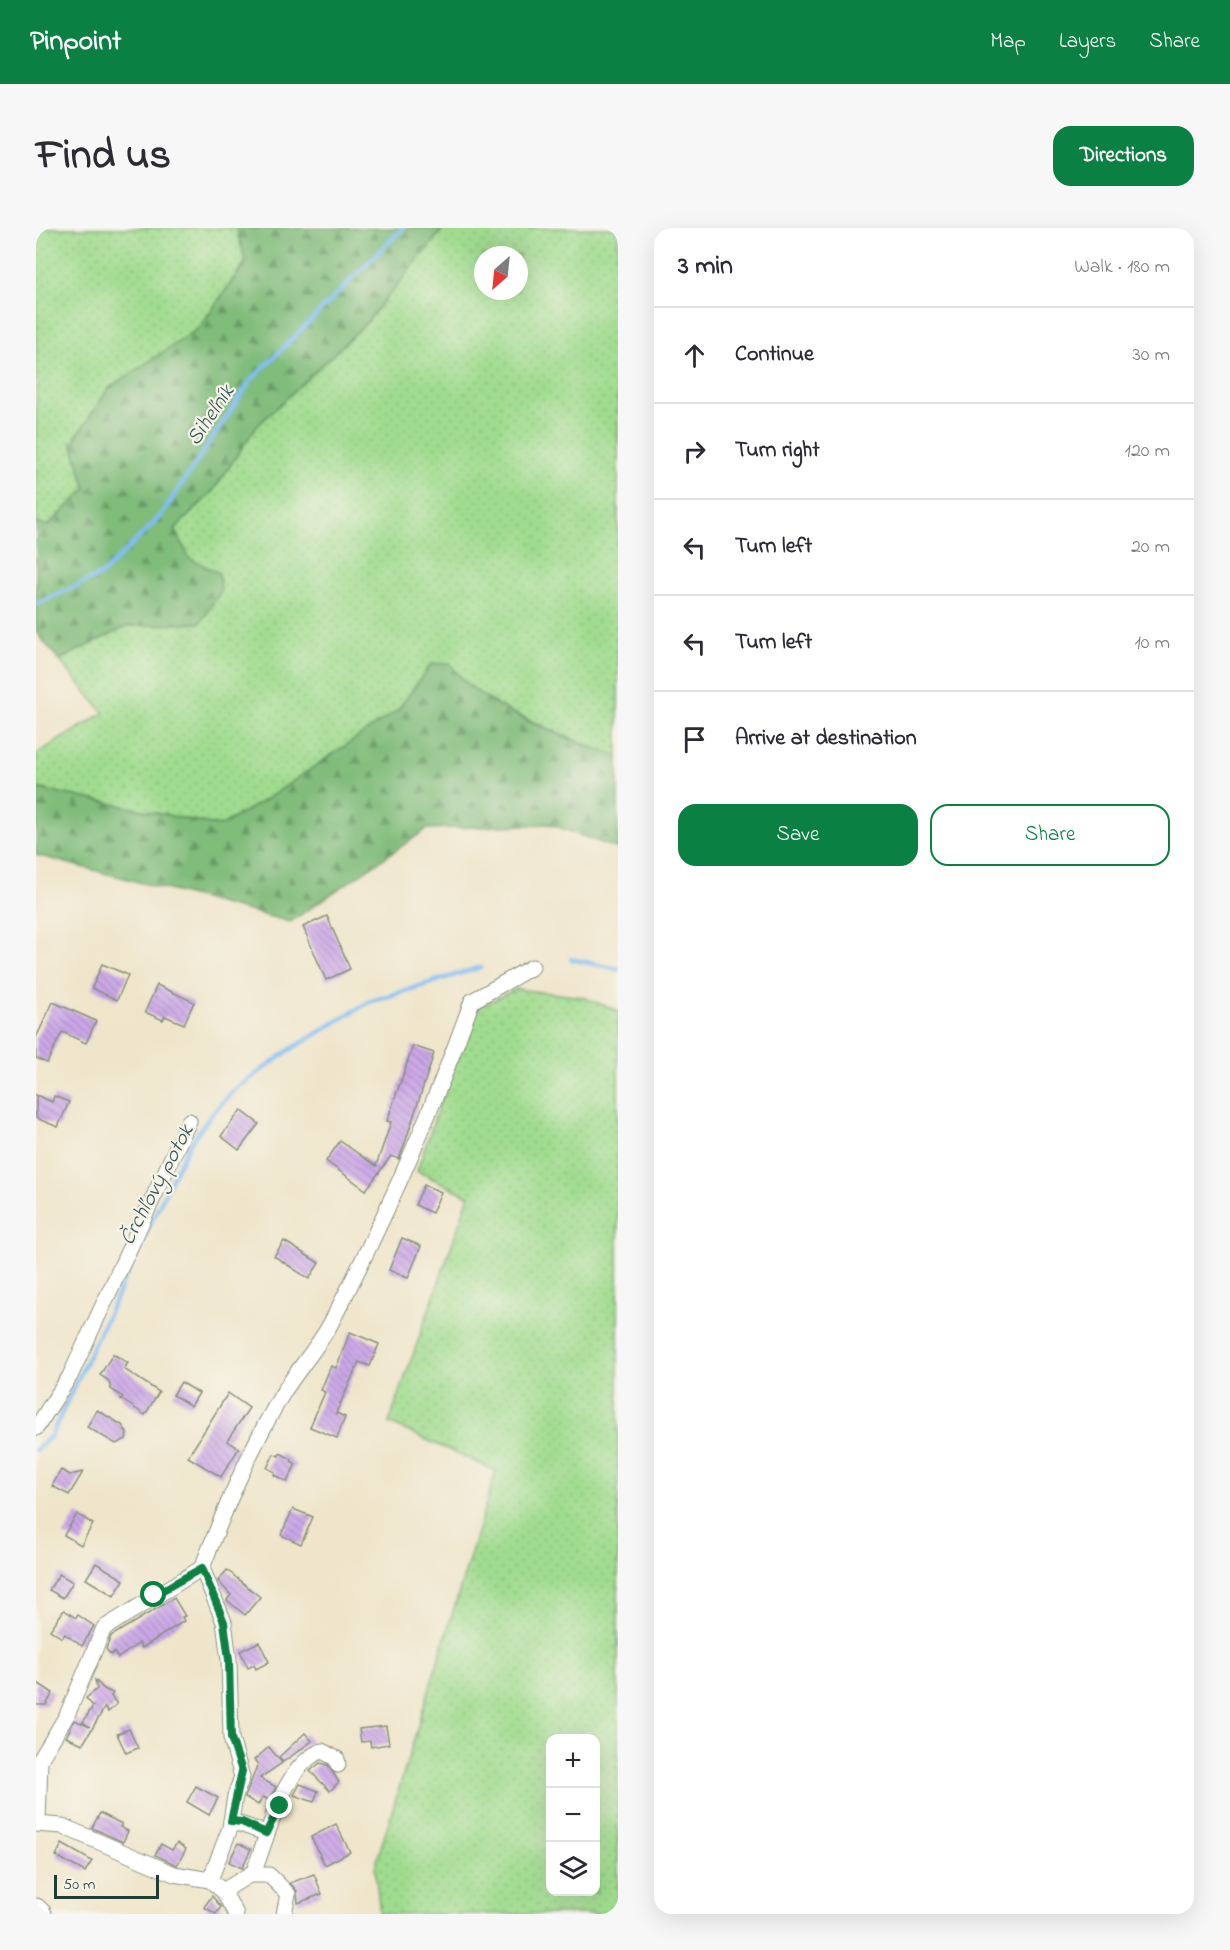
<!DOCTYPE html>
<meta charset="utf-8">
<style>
body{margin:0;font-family:"Indie Flower",sans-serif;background:#f7f7f7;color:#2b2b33}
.controls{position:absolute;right:18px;bottom:18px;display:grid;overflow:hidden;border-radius:12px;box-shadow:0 6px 24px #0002}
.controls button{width:54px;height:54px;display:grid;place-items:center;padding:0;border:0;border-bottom:2px solid #e1e1e2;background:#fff;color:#2b2b33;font:30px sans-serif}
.compass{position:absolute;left:438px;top:18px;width:54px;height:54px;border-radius:50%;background:#fff;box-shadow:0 6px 24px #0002;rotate:207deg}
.scale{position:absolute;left:18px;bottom:15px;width:105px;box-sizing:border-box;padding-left:6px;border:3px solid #1f3d34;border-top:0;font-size:16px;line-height:21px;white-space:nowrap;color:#1f3d34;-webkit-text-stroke:4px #f7f3e8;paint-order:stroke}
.stop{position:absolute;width:18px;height:18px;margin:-14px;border:4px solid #0b8043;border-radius:50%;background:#fff}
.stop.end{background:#0b8043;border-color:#fff;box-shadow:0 2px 6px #0008}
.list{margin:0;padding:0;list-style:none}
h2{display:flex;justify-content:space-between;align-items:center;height:78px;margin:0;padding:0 24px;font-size:26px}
h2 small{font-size:20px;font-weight:400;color:#7c7c81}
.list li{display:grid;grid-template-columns:39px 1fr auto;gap:18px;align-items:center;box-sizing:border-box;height:96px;padding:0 24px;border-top:2px solid #e1e1e2}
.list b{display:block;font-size:22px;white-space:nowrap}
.list em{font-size:20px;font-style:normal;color:#7c7c81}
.actions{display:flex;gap:12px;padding:18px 24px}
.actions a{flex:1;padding:14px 0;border:2px solid #0b8043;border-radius:18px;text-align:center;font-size:21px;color:#0b8043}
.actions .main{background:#0b8043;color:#fff}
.icon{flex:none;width:33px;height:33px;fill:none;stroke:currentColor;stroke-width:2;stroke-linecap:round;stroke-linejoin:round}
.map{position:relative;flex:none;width:582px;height:1686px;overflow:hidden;border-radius:18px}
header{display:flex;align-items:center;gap:36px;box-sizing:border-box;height:84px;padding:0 30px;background:#0b8043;color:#fff}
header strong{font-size:28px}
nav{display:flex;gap:33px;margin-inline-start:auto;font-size:21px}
.intro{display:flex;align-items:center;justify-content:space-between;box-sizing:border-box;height:144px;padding:0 36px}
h1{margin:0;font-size:42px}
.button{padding:15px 27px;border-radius:18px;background:#0b8043;color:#fff;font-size:21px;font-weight:700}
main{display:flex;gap:36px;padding:0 36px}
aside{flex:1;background:#fff;border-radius:18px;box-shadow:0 6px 24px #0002}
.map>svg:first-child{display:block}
</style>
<header>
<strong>Pinpoint</strong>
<nav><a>Map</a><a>Layers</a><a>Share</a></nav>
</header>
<div class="intro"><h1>Find us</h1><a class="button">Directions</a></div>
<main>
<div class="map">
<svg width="582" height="1686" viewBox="0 0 582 1686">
<defs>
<pattern id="grass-dots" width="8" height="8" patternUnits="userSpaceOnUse" patternTransform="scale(1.5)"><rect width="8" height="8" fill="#a0dc8f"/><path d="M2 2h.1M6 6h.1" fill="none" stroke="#89be7c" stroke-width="1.8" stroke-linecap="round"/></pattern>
<pattern id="forest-firs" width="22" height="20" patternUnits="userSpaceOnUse" patternTransform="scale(1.5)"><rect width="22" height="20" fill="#80bc7a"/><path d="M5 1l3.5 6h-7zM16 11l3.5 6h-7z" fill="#689a65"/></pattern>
<pattern id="building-back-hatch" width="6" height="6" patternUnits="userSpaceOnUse" patternTransform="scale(1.5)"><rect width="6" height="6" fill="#cca7e8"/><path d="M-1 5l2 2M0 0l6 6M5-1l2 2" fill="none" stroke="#a589bd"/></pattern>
</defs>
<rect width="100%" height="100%" fill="#f7f3e8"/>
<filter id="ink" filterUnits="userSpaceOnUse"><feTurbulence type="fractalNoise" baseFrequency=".0167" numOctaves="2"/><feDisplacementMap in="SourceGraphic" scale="12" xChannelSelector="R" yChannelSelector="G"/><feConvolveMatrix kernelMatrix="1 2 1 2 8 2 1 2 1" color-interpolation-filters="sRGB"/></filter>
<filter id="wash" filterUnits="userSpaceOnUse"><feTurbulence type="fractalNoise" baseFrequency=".008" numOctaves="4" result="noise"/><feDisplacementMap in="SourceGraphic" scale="24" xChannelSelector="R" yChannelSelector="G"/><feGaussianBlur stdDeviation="1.35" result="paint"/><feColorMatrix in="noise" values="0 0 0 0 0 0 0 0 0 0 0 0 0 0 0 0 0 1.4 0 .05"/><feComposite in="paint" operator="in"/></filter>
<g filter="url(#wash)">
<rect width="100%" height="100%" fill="#efe5ca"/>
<g fill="url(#grass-dots)" stroke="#608c62" stroke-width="1.5" fill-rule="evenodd">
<polygon points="0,0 200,0 210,33 163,100 73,160 36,215 51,261 11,298 0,295"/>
<path d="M408,0H582V528L558,520L464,479L436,462L422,448L395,436L362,482L229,572L184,598L0,560V526L68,485L23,432L91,398L164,395L153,330L139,301L177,263L220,199L329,96ZM447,27H483V63H447Z"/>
<path d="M480,761L547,769L582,783V1686H344L339,1639L460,1243L353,1195L433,968L381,943L435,783ZM514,1510H560V1664H514Z"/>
</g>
<g fill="url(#forest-firs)" stroke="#507c57" stroke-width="1.5">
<polygon points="200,0 408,0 329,96 220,199 177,263 139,301 153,330 183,345 185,363 164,395 91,398 23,432 0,404 0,295 12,298 50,261 36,215 73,160 163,100 210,34"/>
<path d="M414,435C439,478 535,513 582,528V621L514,596L391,601L254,694L0,627V560L184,598L229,572L362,482L395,436Z"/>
</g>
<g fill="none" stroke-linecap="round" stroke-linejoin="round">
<g stroke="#82bdf4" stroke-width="4.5">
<polyline points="0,376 65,347 124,289 215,152 367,0"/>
<polyline points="535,731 582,741"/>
<polyline points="0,1222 15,1208 137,948 155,914 175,887 197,863 252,823 333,774 445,739"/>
</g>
</g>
<g id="blocks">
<g fill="url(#building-back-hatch)">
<polygon points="291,688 314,741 290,752 267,699"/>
<polygon points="66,736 92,747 81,772 56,760"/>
<polygon points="121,757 158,774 148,796 129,788 127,792 109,784"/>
<polygon points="17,774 60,793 50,815 26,804 11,835 0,830 0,810"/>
<polygon points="377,818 398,825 369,915 363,931 355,928 330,962 290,933 304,913 340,938 355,894 351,893"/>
<polygon points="0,867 16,874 18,868 33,874 22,899 0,890"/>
<polygon points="205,882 223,896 203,922 185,908"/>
<polygon points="388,957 405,964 396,985 379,977"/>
<polygon points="366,1010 385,1018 372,1050 353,1042"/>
<polygon points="248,1013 283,1035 273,1051 238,1028"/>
<polygon points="314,1104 343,1116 334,1138 323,1134 300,1185 309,1189 301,1210 274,1199 289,1164 285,1162 295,1138 300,1140"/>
<polygon points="77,1126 92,1135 88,1141 123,1164 109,1187 85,1171 87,1169 75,1161 73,1153 64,1147"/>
<polygon points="145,1154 163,1165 155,1178 137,1167"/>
<polygon points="192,1165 213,1180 191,1213 203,1220 185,1249 152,1229"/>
<polygon points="61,1182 86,1197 91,1205 90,1211 80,1216 51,1199"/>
<polygon points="244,1225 256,1231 255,1233 260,1236 251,1254 238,1247 239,1244 231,1240 238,1226 243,1228"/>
<polygon points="25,1242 34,1247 47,1244 33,1267 16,1258"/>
<polygon points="257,1281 277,1289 265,1316 245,1307"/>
<polygon points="41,1286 57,1296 45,1317 28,1307"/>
<polygon points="60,1335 88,1352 78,1368 50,1351"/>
<polygon points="191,1342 224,1369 209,1387 191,1372 195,1367 182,1353"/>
<polygon points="23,1346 37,1354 27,1370 13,1362"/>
<polygon points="138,1370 149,1388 146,1389 148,1393 106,1420 103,1415 82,1430 78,1424 75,1427 70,1421 75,1408"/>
<polygon points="28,1382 40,1390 42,1387 58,1398 46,1418 29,1406 26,1410 14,1402"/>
<polygon points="223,1414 233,1434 220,1441 218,1437 212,1440 204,1423"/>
<polygon points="59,1452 68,1461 77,1465 75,1468 81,1476 72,1484 69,1479 47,1516 30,1509 39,1492 54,1499 47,1494 57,1478 50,1470 61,1461"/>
<polygon points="0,1454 17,1465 10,1477 0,1477"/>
<polygon points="350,1498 353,1516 335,1519 334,1513 325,1514 323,1501"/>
<polygon points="93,1501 102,1520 90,1525 81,1506"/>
<polygon points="269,1505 276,1513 247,1534 243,1529"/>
<polygon points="233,1519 246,1535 224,1550 240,1559 233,1572 227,1569 222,1577 209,1569 222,1536 218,1532"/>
<polygon points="284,1535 292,1537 303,1554 294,1563 274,1543"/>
<polygon points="264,1556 282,1563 278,1574 258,1567"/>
<polygon points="160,1558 182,1570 173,1587 151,1574"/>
<polygon points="64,1585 86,1596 84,1599 92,1603 87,1614 56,1600"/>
<polygon points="300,1596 314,1624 289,1637 275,1609"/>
<polygon points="141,1615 150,1621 141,1637 119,1627 125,1616 136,1622"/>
<polygon points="202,1615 215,1621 206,1640 193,1634"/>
<polygon points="26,1616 56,1633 49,1644 20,1628"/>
<polygon points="278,1646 286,1666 262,1675 261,1663 254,1655"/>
<polygon points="176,1668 185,1679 180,1686 168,1679"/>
</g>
</g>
</g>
<g filter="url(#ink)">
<use href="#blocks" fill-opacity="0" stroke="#87917f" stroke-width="1.5"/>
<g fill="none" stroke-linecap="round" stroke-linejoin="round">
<g stroke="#87917f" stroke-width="17">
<g id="minor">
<polyline points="0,1200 34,1148 153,893"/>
<path d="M166,1340C189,1281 212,1225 244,1170C259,1144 281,1121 295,1095C349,991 396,884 436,773L496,739"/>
<polyline points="195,1593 230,1605"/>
<polyline points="2,1595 4,1532 31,1487 68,1400 166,1340 188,1394 193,1432 195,1510 206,1549 199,1568 194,1600 174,1652"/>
<polyline points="0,1596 26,1598 138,1646 174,1652 187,1663 200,1686"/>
<path d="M213,1647L218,1643C232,1609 247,1536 286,1523L301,1531L302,1537"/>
<polyline points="187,1663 213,1647 233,1647 252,1666 248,1686"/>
</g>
</g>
<g stroke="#87917f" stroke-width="23">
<polyline id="secondary" points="0,1681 5,1686"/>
</g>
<use href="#minor" stroke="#fff" stroke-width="15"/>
<use href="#secondary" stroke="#fff" stroke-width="21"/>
</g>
</g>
<g fill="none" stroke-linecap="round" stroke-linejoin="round" filter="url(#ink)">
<polyline stroke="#0b8043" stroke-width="8" points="118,1367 166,1340 188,1394 193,1432 195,1510 206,1543 195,1593 206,1594 230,1605 244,1578"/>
</g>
<g text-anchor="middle" stroke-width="4.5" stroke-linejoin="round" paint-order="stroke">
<g font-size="22" font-style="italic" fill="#33575a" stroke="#f7f3e8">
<text transform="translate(173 186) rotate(-56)" y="8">Siheľník</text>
<text transform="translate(119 956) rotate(-62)" y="8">Črchľový potok</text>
</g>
</g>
</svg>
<div class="controls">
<button>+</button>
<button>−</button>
<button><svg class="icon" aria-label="layers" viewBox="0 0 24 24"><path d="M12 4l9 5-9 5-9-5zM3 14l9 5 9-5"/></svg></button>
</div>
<svg class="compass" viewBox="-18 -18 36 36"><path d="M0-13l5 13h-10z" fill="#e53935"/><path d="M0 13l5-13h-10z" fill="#7c7c81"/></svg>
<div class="scale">50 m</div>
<div class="stop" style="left:118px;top:1367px"></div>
<div class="stop end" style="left:244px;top:1578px"></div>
</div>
<aside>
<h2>3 min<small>Walk · 180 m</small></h2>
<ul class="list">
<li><svg class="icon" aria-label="ahead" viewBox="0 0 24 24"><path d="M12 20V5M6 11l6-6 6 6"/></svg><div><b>Continue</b></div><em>30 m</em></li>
<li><svg class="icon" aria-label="right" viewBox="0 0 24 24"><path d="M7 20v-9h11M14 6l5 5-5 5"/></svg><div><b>Turn right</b></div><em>120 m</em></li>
<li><svg class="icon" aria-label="left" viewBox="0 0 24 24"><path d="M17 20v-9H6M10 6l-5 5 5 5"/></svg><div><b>Turn left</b></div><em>20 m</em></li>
<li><svg class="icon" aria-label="left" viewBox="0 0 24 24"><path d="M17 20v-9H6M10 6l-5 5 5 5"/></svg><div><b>Turn left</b></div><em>10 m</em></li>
<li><svg class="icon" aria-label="arrive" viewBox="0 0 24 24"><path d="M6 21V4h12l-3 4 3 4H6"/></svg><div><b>Arrive at destination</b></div></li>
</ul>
<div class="actions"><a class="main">Save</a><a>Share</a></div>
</aside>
</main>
